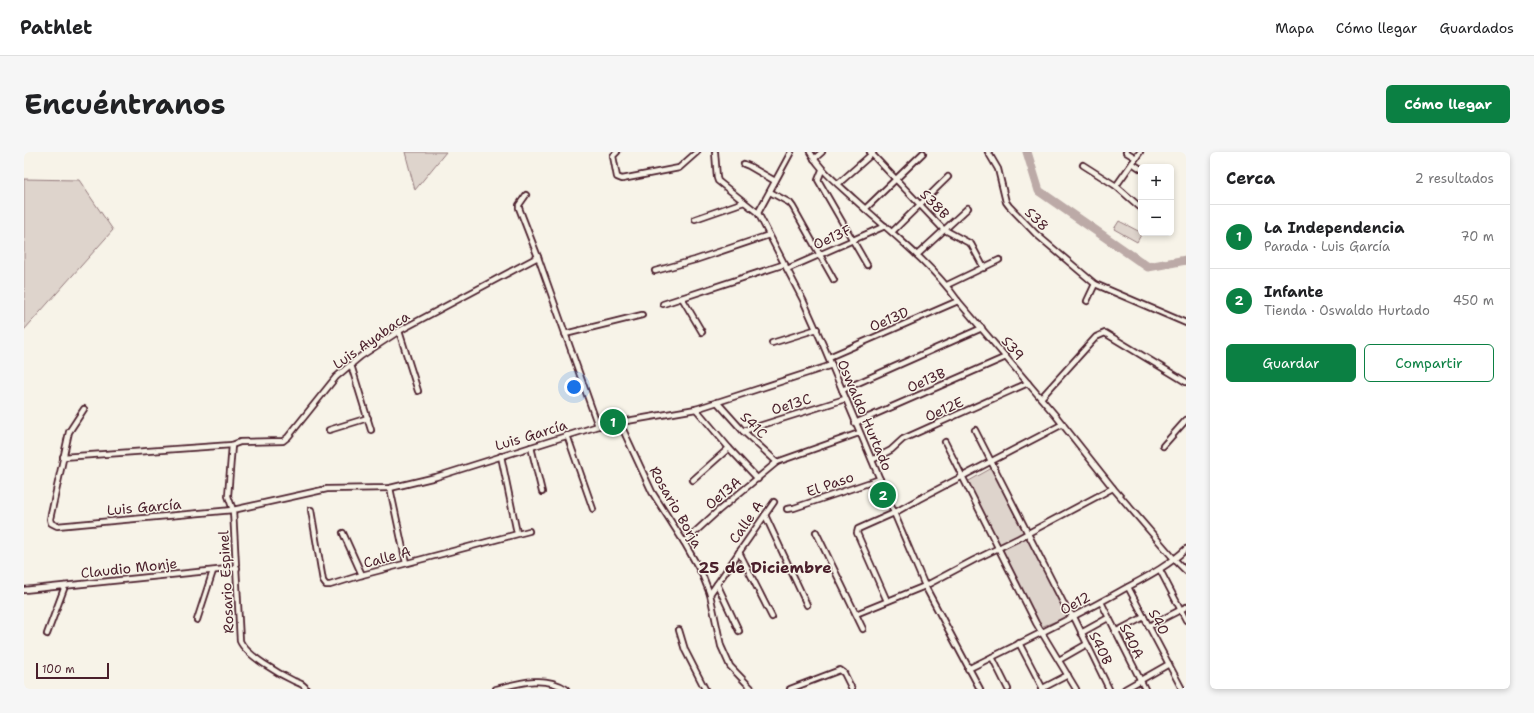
<!DOCTYPE html>
<html lang="es">
<meta charset="utf-8">
<style>
body{margin:0;font-family:"Shantell Sans",sans-serif;background:#f6f6f6;color:#202124}
.controls{position:absolute;right:12px;top:12px;display:grid;overflow:hidden;border-radius:6px;box-shadow:0 2px 6px #0003}
.controls button{width:36px;height:36px;display:grid;place-items:center;padding:0;border:0;border-bottom:1px solid #e0e0e0;background:#fff;color:#202124;font:20px sans-serif}
.scale{position:absolute;left:12px;bottom:10px;width:73px;box-sizing:border-box;padding-left:4px;border:2px solid #4a1f2b;border-top:0;font-size:11px;line-height:14px;white-space:nowrap;color:#4a1f2b;-webkit-text-stroke:3px #f7f3e8;paint-order:stroke}
.you{position:absolute;left:550px;top:235px;width:14px;height:14px;margin:-10px;border:3px solid #fff;border-radius:50%;background:#1a73e8;box-shadow:0 0 0 6px #1a73e833}
.badge{display:grid;place-items:center;width:26px;height:26px;border-radius:50%;background:#0b8043;color:#fff;font-size:13px;font-weight:700}
.pin{position:absolute;translate:-50% -50%;border:2px solid #fff;box-shadow:0 1px 4px #0006}
.list{margin:0;padding:0;list-style:none}
h2{display:flex;justify-content:space-between;align-items:center;height:52px;margin:0;padding:0 16px;font-size:17px}
h2 small{font-size:13px;font-weight:400;color:#757577}
.list li{display:grid;grid-template-columns:26px 1fr auto;gap:12px;align-items:center;box-sizing:border-box;height:64px;padding:0 16px;border-top:1px solid #e0e0e0}
.list b{display:block;font-size:15px;white-space:nowrap}
.list p{margin:0;font-size:13px;white-space:nowrap;color:#757577}
.list em{font-size:13px;font-style:normal;color:#757577}
.actions{display:flex;gap:8px;padding:12px 16px}
.actions a{flex:1;padding:9px 0;border:1px solid #0b8043;border-radius:6px;text-align:center;font-size:14px;color:#0b8043}
.actions .main{background:#0b8043;color:#fff}
.map{position:relative;flex:none;width:1162px;height:537px;overflow:hidden;border-radius:6px}
header{display:flex;align-items:center;gap:24px;box-sizing:border-box;height:56px;padding:0 20px;background:#fff;border-bottom:1px solid #e0e0e0}
header strong{font-size:19px}
nav{display:flex;gap:22px;margin-inline-start:auto;font-size:14px}
.intro{display:flex;align-items:center;justify-content:space-between;box-sizing:border-box;height:96px;padding:0 24px}
h1{margin:0;font-size:28px}
.button{padding:10px 18px;border-radius:6px;background:#0b8043;color:#fff;font-size:14px;font-weight:700}
main{display:flex;gap:24px;padding:0 24px}
aside{flex:1;background:#fff;border-radius:6px;box-shadow:0 2px 6px #0003}
.map>svg:first-child{display:block}
</style>
<header>
<strong>Pathlet</strong>
<nav><a>Mapa</a><a>Cómo llegar</a><a>Guardados</a></nav>
</header>
<div class="intro"><h1>Encuéntranos</h1><a class="button">Cómo llegar</a></div>
<main>
<div class="map">
<svg width="1162" height="537" viewBox="0 0 1162 537">
<rect width="100%" height="100%" fill="#f7f3e8"/>
<filter id="ink" filterUnits="userSpaceOnUse"><feTurbulence type="fractalNoise" baseFrequency=".025" numOctaves="2"/><feDisplacementMap in="SourceGraphic" scale="8" xChannelSelector="R" yChannelSelector="G"/><feConvolveMatrix kernelMatrix="1 2 1 2 8 2 1 2 1" color-interpolation-filters="sRGB"/></filter>
<g filter="url(#ink)">
<g fill="#ded4cc" stroke="#947a7c">
<polygon points="381,0 422,0 391,38"/>
<polygon points="0,27 55,28 89,78 0,178"/>
<polygon points="1095,69 1118,81 1113,90 1090,77"/>
<polygon points="968,316 1001,381 975,393 943,330"/>
<polygon points="1002,385 1045,464 1017,475 977,397"/>
</g>
<g fill="none" stroke-linecap="round" stroke-linejoin="round">
<polyline stroke="#bcaaa7" stroke-width="9" points="1003,0 1015,39 1124,115 1162,108"/>
<g stroke="#4a1f2b" stroke-width="8">
<g id="minor">
<polyline points="593,0 589,4 593,25 598,27 655,16 673,0"/>
<polyline points="691,0 693,26 694,29 734,61"/>
<polyline points="767,0 734,61 779,148 800,195 901,434 956,537"/>
<path d="M786,0C797,19 814,32 830,47C865,79 906,110 934,149L1032,264L1089,336L1151,408L1162,419"/>
<polyline points="846,0 919,77 947,92 960,116"/>
<polyline points="964,0 974,17 982,50 985,54 1012,82 1071,132 1162,171"/>
<polyline points="1102,0 1112,6"/>
<polyline points="790,7 798,0"/>
<polyline points="1108,11 1117,17"/>
<polyline points="720,12 725,14 751,29"/>
<polyline points="1059,13 1092,34 1117,56"/>
<polyline points="798,18 794,28 843,113"/>
<polyline points="814,32 849,1"/>
<polyline points="1092,34 1116,0"/>
<polyline points="746,40 766,51 769,55 810,128"/>
<polyline points="502,43 495,53 495,56 514,105 574,274"/>
<polyline points="841,57 899,1"/>
<polyline points="671,67 720,50"/>
<polyline points="868,80 924,25"/>
<polyline points="893,103 944,56"/>
<polyline points="763,117 861,74"/>
<polyline points="631,119 671,108 745,83"/>
<polyline points="923,133 975,108"/>
<polyline points="658,146 678,180"/>
<polyline points="1063,149 1071,132"/>
<polyline points="639,152 761,112"/>
<polyline points="375,179 394,239"/>
<polyline points="541,182 618,163"/>
<polyline points="748,191 793,177"/>
<polyline points="805,205 934,149"/>
<polyline points="327,213 347,278"/>
<polyline points="818,238 958,176"/>
<polyline points="1017,246 1072,185 1081,181 1162,230"/>
<polyline points="693,250 719,279 753,310"/>
<path d="M60,257L45,280L26,367L27,371L33,374L209,358L216,489C222,503 255,522 270,529C275,531 280,532 282,537"/>
<polyline points="672,257 705,296 734,327"/>
<polyline points="595,269 628,340 660,390 678,422 686,442 697,494 706,514 728,537"/>
<polyline points="831,271 982,205"/>
<polyline points="305,278 344,266"/>
<polyline points="951,278 1043,458 1050,465 1085,537"/>
<polyline points="719,279 821,247"/>
<polyline points="543,283 569,357"/>
<polyline points="921,290 1012,471 1052,537"/>
<polyline points="208,293 204,344 209,358 303,337 366,336 412,325 574,274 672,257 808,213"/>
<polyline points="1139,294 1162,268"/>
<polyline points="507,295 518,340"/>
<polyline points="477,304 493,381"/>
<polyline points="39,305 208,293 216,290 259,289 264,285 312,225 337,204 375,179 514,105"/>
<polyline points="848,308 867,298 879,287 1004,231"/>
<polyline points="669,328 705,296"/>
<polyline points="366,336 382,411"/>
<polyline points="763,357 770,356 856,327"/>
<polyline points="287,358 299,429 302,433 306,433 338,423 505,379"/>
<polyline points="741,363 783,453"/>
<polyline points="792,380 839,477"/>
<polyline points="319,381 338,423"/>
<polyline points="660,390 694,359 753,310 835,281"/>
<polyline points="715,400 748,465"/>
<polyline points="1136,418 1162,468"/>
<polyline points="693,432 715,479"/>
<polyline points="1104,435 1158,537"/>
<polyline points="0,438 213,416"/>
<polyline points="686,442 750,350"/>
<polyline points="863,449 833,381 834,377 870,361 895,347 1039,272"/>
<polyline points="1077,450 1121,537"/>
<polyline points="832,462 901,434 950,408 995,386 1089,336"/>
<polyline points="173,468 189,419"/>
<polyline points="1125,474 1162,455"/>
<polyline points="655,478 661,498 681,537"/>
<polyline points="1091,480 1120,465"/>
<polyline points="1057,481 1084,466"/>
<polyline points="23,482 41,434"/>
<polyline points="995,491 1019,537"/>
<polyline points="968,505 984,537"/>
<polyline points="1035,508 1063,492"/>
<path d="M944,517C994,492 1045,468 1093,441C1118,427 1142,416 1162,397"/>
<path d="M472,537C495,531 520,523 542,537"/>
<polyline points="766,537 816,518 820,521 828,537"/>
<polyline points="1017,537 1044,523"/>
<polyline points="1101,537 1145,512"/>
</g>
</g>
<use href="#minor" stroke="#f7f3e8" stroke-width="4.5"/>
</g>
</g>
<g text-anchor="middle" stroke-width="3" stroke-linejoin="round" paint-order="stroke">
<g font-size="14" fill="#4a1f2b" stroke="#f7f3e8">
<text transform="translate(911 52) rotate(46)" y="5">S38B</text>
<text transform="translate(1013 67) rotate(45)" y="5">S38</text>
<text transform="translate(808 85) rotate(-24)" y="5">Oe13F</text>
<text transform="translate(865 167) rotate(-23)" y="5">Oe13D</text>
<text transform="translate(347 188) rotate(-35)" y="5">Luis Ayabaca</text>
<text transform="translate(989 196) rotate(50)" y="5">S39</text>
<text transform="translate(902 228) rotate(-24)" y="5">Oe13B</text>
<text transform="translate(767 252) rotate(-17)" y="5">Oe13C</text>
<text transform="translate(920 257) rotate(-24)" y="5">Oe12E</text>
<text transform="translate(841 263) rotate(67)" y="5">Oswaldo Hurtado</text>
<text transform="translate(730 273) rotate(45)" y="5">S41C</text>
<text transform="translate(507 283) rotate(-17)" y="5">Luis García</text>
<text transform="translate(806 332) rotate(-19)" y="5">El Paso</text>
<text transform="translate(699 341) rotate(-40)" y="5">Oe13A</text>
<text transform="translate(120 355) rotate(-5)" y="5">Luis García</text>
<text transform="translate(652 355) rotate(60)" y="5">Rosario Borja</text>
<text transform="translate(722 370) rotate(-55)" y="5">Calle A</text>
<text transform="translate(363 405) rotate(-15)" y="5">Calle A</text>
<text transform="translate(105 416) rotate(-6)" y="5">Claudio Monje</text>
<text transform="translate(202 430) rotate(-93)" y="5">Rosario Espinel</text>
<text transform="translate(1051 451) rotate(-28)" y="5">Oe12</text>
<text transform="translate(1135 470) rotate(62)" y="5">S40</text>
<text transform="translate(1108 489) rotate(63)" y="5">S40A</text>
<text transform="translate(1077 496) rotate(64)" y="5">S40B</text>
</g>
<g font-size="16" font-weight="bold" fill="#4a1f2b" stroke="#f7f3e8">
<text x="741" y="421">25 de Diciembre</text>
</g>
</g>
</svg>
<div class="controls">
<button>+</button>
<button>−</button>
</div>
<div class="scale">100 m</div>
<div class="you"></div>
<div class="pin badge" style="left:589px;top:270px">1</div>
<div class="pin badge" style="left:859px;top:343px">2</div>
</div>
<aside>
<h2>Cerca<small>2 resultados</small></h2>
<ul class="list">
<li><span class="badge">1</span><div><b>La Independencia</b><p>Parada · Luis García</p></div><em>70 m</em></li>
<li><span class="badge">2</span><div><b>Infante</b><p>Tienda · Oswaldo Hurtado</p></div><em>450 m</em></li>
</ul>
<div class="actions"><a class="main">Guardar</a><a>Compartir</a></div>
</aside>
</main>
